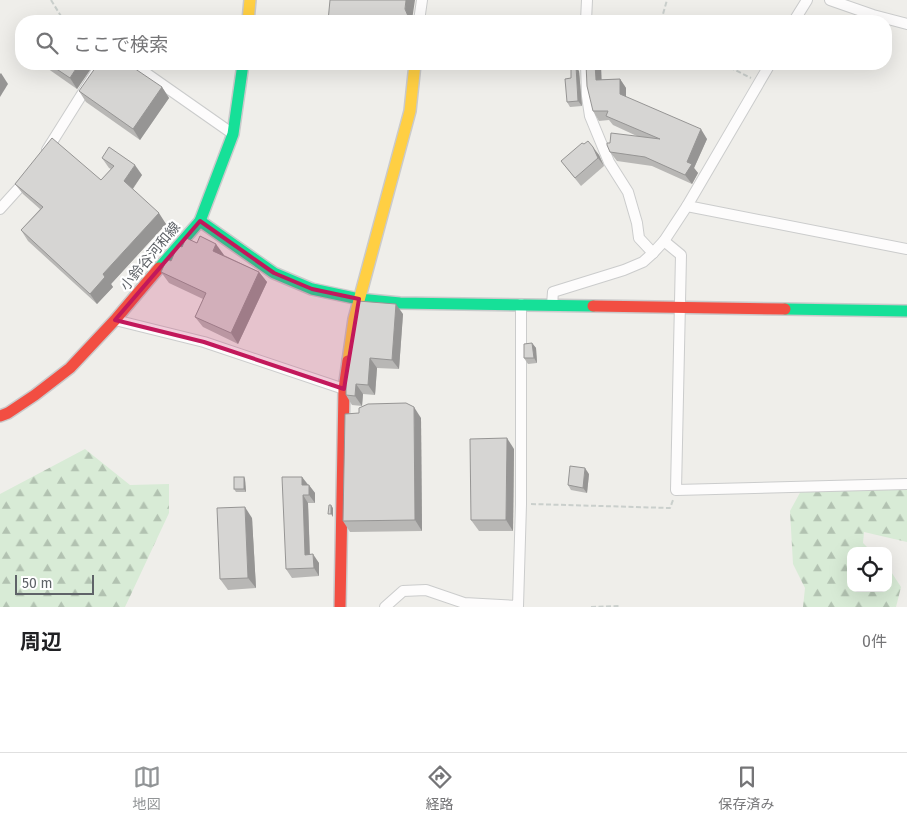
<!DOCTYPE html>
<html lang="ja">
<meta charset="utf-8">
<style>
body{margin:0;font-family:"Fira Sans","Noto Sans JP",sans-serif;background:#f6f6f6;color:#202124}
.controls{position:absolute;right:15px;bottom:15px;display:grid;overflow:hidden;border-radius:10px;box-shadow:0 5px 20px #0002}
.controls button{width:45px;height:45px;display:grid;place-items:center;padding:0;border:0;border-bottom:1px solid #e0e0e0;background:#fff;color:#202124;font:25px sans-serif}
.scale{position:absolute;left:15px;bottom:12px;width:79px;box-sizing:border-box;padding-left:5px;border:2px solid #5f6368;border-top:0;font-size:14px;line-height:18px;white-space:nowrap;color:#5f6368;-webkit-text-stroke:4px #fff;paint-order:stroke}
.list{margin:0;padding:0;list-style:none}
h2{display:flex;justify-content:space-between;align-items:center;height:65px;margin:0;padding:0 20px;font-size:21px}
h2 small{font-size:16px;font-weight:400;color:#757577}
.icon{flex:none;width:28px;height:28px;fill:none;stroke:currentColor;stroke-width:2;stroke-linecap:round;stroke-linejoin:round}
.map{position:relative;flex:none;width:907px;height:607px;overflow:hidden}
.search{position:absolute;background:#fff;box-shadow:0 5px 20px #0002;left:15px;right:15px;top:15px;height:55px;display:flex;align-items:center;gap:12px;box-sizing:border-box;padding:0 18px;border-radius:20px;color:#757577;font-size:19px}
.sheet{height:145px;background:#fff}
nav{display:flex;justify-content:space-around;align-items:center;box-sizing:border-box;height:70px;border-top:1px solid #e0e0e0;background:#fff;font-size:14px;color:#757577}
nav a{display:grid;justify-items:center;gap:2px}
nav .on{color:#919496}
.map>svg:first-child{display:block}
</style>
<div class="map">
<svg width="907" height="607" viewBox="0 0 907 607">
<defs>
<pattern id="forest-firs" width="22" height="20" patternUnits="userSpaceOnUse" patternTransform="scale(1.25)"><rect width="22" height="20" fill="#d8ebd6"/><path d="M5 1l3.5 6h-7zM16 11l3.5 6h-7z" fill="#b2c2b1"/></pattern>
</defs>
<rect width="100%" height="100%" fill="#efeeea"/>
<g fill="url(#forest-firs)">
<polygon points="85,449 130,485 169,484 169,513 125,607 0,607 0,494"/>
<polygon points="802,489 907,489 907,542 864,532 863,543 871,551 851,551 851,588 888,588 888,567 901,587 896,607 803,607 805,588 793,564 790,511"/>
</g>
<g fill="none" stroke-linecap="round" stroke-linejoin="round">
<g stroke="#cbcccc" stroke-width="12">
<g id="street">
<polyline points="830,0 873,15 907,24"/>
<polyline points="419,21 422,0"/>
<polyline points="586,21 587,0"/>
<polyline points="794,21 807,0"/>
<polyline points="133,64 233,134"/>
<polyline points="586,64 587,96 590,116 609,162 628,192 637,223 639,238 653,253"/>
<polyline points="47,150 101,64"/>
<polyline points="687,206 907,249"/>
<polyline points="0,209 28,178"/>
<polyline points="664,241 681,255 676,490 907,484"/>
<polyline points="552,305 553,292 624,270 643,262 653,253 664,241 687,206 770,64"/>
<polyline points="115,320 204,342 344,389"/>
<polyline points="385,607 403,591 426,590 464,603 518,606 521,504 521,304"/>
</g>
</g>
<g stroke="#cacacb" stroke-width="14">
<g id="fast">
<polyline points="200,221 274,273 312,289 359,299 400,303 593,306"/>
<polyline points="159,268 200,221 233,134 243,64"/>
<polyline points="785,309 907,311"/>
</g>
</g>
<g stroke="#cacacb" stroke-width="14">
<g id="slow">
<polyline points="248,21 250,0"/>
<polyline points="348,361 354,319 410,111 415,64"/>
</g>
</g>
<g stroke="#cacacb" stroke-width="14">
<g id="jam">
<polyline points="593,306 785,309"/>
<polyline points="0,416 8,413 35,395 70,368 115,320 159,268"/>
<polyline points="340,607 344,389 348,361"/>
</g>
</g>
<g stroke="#cacfcc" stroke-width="2" stroke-dasharray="5 2.5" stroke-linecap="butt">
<polyline points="51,0 64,21"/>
<polyline points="661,21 667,0"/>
<polyline points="723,64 751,78"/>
<polyline points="531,504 670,508 673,500"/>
<polyline points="591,607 620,606"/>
</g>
<use href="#street" stroke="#fdfcfc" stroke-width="10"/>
<use href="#fast" stroke="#16e098" stroke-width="11"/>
<use href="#slow" stroke="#ffcf43" stroke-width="11"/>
<use href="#jam" stroke="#f24e42" stroke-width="11"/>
</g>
<g fill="#b8b7b5">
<polygon points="42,64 94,64 77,89 44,66"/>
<polygon points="579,71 582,106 570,107 567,102 571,78"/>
<polygon points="620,79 626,88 626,97 707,139 694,168 698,173 692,184 652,166 617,161 610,152 610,143 639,137 613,125 609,120 599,121 593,111 602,80"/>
<polygon points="162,87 169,98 140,140 86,102 79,91"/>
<polygon points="584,144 599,155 604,166 581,186 561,161"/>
<polygon points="102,158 142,175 133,189 166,224 111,284 113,287 97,304 28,241 21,230 40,209 23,194 15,184 101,180 111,169 109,168"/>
<polygon points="182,247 224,255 259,272 267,282 238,344 203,327 195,317 203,299 169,283 161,272"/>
<polygon points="358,301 403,314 399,369 377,368 375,395 363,394 362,406 352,405 346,395"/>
<polygon points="532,343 536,348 537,363 528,364 524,358"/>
<polygon points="421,418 422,531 350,532 343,521"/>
<polygon points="514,449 513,531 479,531 471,520"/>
<polygon points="589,474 587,493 571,490 568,485"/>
<polygon points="244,477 245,479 246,492 236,492 234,489"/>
<polygon points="302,477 315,493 315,503 308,503 310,554 319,563 319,576 292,578 286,569"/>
<polygon points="252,518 256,588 228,590 220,579"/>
</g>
<g fill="#969594">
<polygon points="406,0 415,0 412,20 413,21 408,21 405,9"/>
<polygon points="79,64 94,64 77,89 70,78"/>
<polygon points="595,64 601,64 602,89 596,80"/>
<polygon points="576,66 579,71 582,106 578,101"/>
<polygon points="1,73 8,84 0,97 0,74"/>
<polygon points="620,79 626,88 626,103 620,94"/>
<polygon points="162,87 169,98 140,140 133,129"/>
<polygon points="701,129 707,139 694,168 698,173 692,184 685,175 687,162"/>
<polygon points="593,147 599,155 604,166 598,158"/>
<polygon points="135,165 142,175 131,191 124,181"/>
<polygon points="159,213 166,224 111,284 113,287 97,304 90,294 103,274"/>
<polygon points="216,244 224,255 221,261 213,251"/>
<polygon points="259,272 267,282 238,344 231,333"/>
<polygon points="396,304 403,314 399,369 392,360"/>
<polygon points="532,343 536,348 537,363 534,358"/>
<polygon points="370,358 377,368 375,395 368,385"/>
<polygon points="356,384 363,394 362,406 355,396"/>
<polygon points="414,407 421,418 422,531 415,520"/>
<polygon points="507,438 514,449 513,531 506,520"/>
<polygon points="585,468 589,474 587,493 583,488"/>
<polygon points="244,477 245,479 246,492 244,489"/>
<polygon points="302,477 308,485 302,485"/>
<polygon points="309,485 315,493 315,503 309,495"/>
<polygon points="303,495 308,503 310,563 305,555"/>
<polygon points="331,505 333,508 333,517 331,514"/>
<polygon points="245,507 252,518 256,588 248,578"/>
<polygon points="313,554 319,563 319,576 314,568"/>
</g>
<g fill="#d6d5d3" stroke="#969594">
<polygon points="330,0 406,0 405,9 408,16 408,21 328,21"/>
<polygon points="49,64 79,64 70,78"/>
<polygon points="98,64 128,64 162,87 133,129 79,91"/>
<polygon points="586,64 595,64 596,80 620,79 620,94 701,129 687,162 692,164 685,175 645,157 610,152 607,145 607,143 610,143 611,133 660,139 606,116 608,111 593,111 587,86"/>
<polygon points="571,66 576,66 578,101 567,102 565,79 571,78"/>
<polygon points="52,138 101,180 114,166 102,158 109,147 135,165 124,181 159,213 103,274 105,277 90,294 21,230 43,207 15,184"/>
<polygon points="588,141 593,147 598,158 575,178 561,161 582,143 584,144"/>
<polygon points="200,236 216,244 213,251 259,272 231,333 195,317 206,293 161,272 167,259 171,261 178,245 182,247 186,238 197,243"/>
<polygon points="358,301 396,304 392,360 370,358 368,385 356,384 355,396 346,395 346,380"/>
<polygon points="532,343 534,358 524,358 524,344"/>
<polygon points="406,403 414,407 415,520 343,521 345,414 359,413 359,408 368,404"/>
<polygon points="507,438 506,520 471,520 470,439"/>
<polygon points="570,466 585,468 583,488 568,485"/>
<rect x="234" y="477" width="10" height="12"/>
<polygon points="282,477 302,477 302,485 309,485 309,495 303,495 305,555 313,554 314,568 286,569"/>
<polygon points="329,505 331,505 331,514 328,514"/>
<polygon points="245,507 248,578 220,579 217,508"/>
</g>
<path fill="#c2185b" fill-opacity="0.2" stroke="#c2185b" stroke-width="4" stroke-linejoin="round" d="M200,221L274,273L312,289L359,299L344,389L204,342L115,320Z"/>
<g text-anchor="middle" stroke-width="4.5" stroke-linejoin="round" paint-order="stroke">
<g font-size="14" fill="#5f6368" stroke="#fff">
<text transform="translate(150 256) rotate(-50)" y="5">小鈴谷河和線</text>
</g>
</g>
</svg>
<div class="controls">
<button><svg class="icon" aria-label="locate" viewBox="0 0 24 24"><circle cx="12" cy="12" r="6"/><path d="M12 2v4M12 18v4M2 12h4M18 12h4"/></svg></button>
</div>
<div class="scale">50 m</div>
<div class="search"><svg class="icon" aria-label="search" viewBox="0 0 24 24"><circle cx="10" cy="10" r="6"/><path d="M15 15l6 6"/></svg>ここで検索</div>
</div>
<section class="sheet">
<h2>周辺<small>0件</small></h2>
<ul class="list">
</ul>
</section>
<nav>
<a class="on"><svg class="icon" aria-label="map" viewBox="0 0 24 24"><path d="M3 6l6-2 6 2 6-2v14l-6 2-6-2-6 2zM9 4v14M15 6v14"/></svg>地図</a>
<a><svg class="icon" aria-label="directions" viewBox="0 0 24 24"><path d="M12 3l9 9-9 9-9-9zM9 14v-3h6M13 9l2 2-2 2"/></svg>経路</a>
<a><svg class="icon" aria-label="saved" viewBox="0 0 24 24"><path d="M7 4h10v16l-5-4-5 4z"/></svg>保存済み</a>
</nav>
